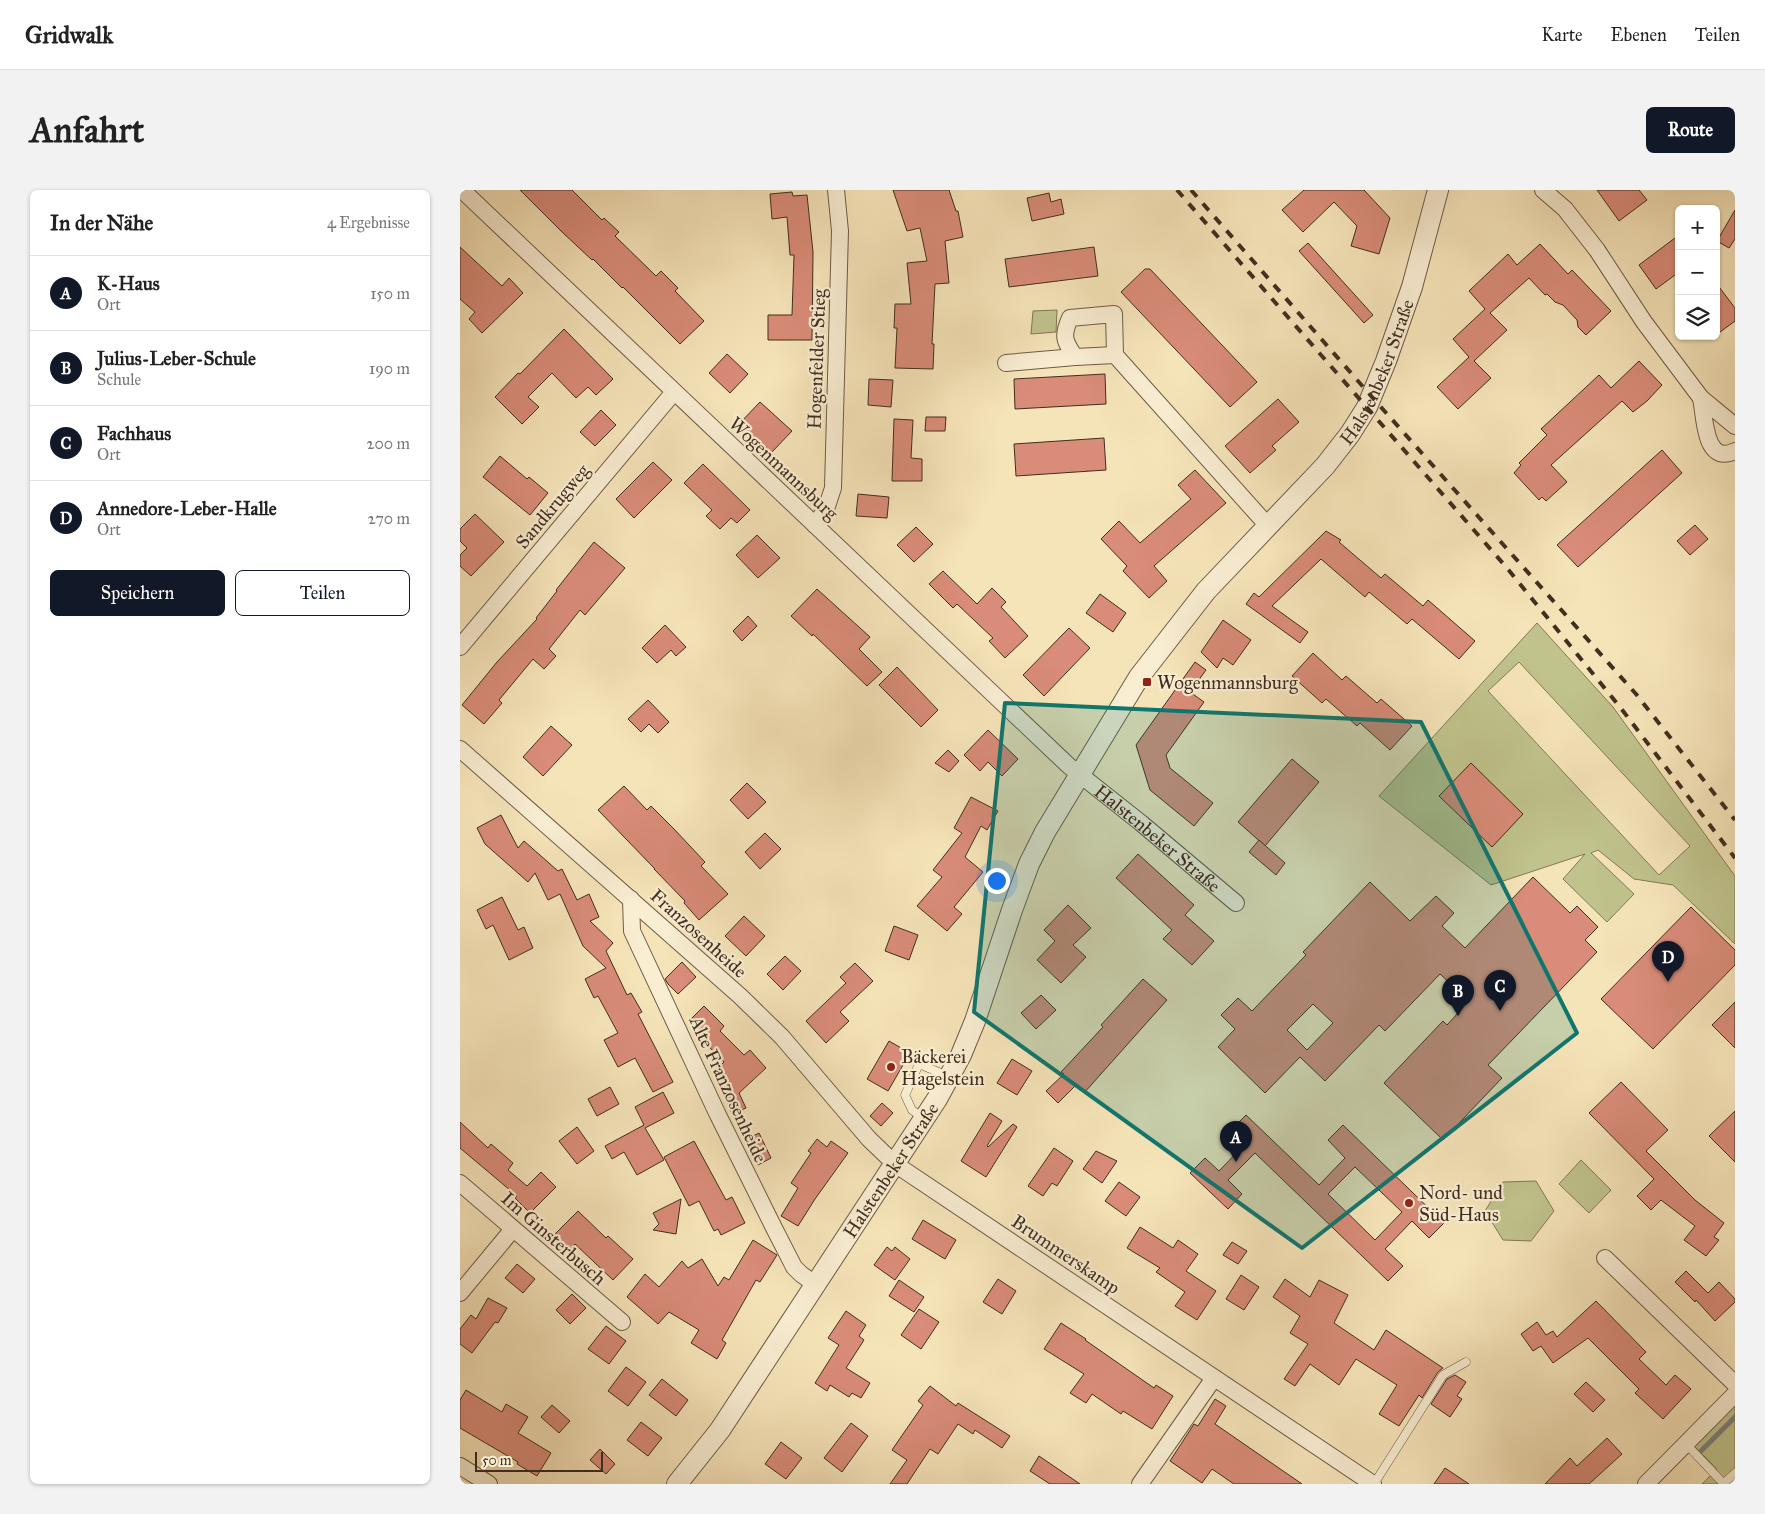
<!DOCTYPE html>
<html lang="de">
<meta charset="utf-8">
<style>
body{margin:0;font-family:"IM FELL Great Primer",serif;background:#f2f2f2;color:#222}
.controls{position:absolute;right:15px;top:15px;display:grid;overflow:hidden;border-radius:8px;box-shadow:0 1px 4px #0004}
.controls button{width:45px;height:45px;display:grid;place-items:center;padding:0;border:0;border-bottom:1px solid #e0e0e0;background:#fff;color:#222;font:25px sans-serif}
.scale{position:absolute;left:15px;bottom:12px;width:128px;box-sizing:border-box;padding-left:5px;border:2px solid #422d1f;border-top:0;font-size:14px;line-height:18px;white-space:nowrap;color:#422d1f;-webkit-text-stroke:4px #f9edd2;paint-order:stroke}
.you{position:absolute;left:536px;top:690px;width:18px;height:18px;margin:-12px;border:4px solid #fff;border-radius:50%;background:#1a73e8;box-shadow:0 0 0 8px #1a73e833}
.badge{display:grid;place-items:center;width:32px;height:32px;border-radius:50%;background:#111827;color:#fff;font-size:16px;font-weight:700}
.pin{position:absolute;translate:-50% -41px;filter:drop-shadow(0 1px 2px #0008)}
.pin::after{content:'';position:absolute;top:26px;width:18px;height:15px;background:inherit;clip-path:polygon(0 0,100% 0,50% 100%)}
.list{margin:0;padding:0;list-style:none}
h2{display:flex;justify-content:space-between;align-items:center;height:65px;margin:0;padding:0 20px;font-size:21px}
h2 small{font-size:16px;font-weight:400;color:#767676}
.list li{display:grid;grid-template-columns:32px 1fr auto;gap:15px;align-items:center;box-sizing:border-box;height:75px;padding:0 20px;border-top:1px solid #e0e0e0}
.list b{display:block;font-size:19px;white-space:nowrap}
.list p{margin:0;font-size:16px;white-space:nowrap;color:#767676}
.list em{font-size:16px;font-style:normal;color:#767676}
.actions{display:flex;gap:10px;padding:15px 20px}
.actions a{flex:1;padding:11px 0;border:1px solid #111827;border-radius:8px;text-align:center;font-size:18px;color:#111827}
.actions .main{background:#111827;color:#fff}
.icon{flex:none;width:28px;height:28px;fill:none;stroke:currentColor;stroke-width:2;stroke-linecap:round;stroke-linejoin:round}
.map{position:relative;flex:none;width:1275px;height:1294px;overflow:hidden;border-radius:8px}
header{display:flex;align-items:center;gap:30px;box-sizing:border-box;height:70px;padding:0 25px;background:#fff;border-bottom:1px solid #e0e0e0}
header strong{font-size:24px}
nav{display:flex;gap:28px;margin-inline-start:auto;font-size:18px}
.intro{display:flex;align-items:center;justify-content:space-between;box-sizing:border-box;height:120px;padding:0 30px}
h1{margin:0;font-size:35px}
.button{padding:12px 22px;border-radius:8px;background:#111827;color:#fff;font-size:18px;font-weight:700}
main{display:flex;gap:30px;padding:0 30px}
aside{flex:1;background:#fff;border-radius:8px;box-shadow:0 1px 4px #0004}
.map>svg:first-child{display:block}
</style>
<header>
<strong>Gridwalk</strong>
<nav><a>Karte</a><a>Ebenen</a><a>Teilen</a></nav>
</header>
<div class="intro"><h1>Anfahrt</h1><a class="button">Route</a></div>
<main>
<aside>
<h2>In der Nähe<small>4 Ergebnisse</small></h2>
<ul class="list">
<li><span class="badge">A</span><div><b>K-Haus</b><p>Ort</p></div><em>150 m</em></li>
<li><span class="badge">B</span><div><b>Julius-Leber-Schule</b><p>Schule</p></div><em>190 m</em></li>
<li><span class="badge">C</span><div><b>Fachhaus</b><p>Ort</p></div><em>200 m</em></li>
<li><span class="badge">D</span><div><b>Annedore-Leber-Halle</b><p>Ort</p></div><em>270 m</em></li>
</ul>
<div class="actions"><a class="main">Speichern</a><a>Teilen</a></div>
</aside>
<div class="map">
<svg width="1275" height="1294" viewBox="0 0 1275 1294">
<rect width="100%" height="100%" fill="#f6e4b9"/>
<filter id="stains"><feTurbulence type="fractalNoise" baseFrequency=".004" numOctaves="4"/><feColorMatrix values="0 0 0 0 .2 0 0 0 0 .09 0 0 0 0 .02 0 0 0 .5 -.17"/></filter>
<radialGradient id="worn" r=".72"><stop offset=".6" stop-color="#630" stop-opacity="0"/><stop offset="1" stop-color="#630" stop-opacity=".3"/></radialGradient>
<g fill="#c0c38c" stroke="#817856" fill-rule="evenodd">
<polygon points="597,120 596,142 571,144 573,121"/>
<path d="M1077,433L1153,517L1275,686V754L1213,695L1174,689L1138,660L1131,663L1174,704L1147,732L1103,689L1125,664L1031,695L919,606ZM1059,472L1230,656L1199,685L1028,501Z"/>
<polygon points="1121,970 1151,1000 1129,1023 1099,994"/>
<polygon points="1076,991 1094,1021 1071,1051 1043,1050 1025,1021 1043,992"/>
<polygon points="1275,1214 1275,1294 1242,1294 1257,1279 1234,1256"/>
</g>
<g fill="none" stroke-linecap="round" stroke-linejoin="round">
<polyline stroke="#7c827d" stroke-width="5" points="1241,1261 1275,1227"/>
</g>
<g fill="#d98c79" stroke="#422d1f" fill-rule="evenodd">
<polygon points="60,0 112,0 142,30 144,28 159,42 155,46 196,86 201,81 218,98 215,101 244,131 220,154 163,97 162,98 133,69 132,70 101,41"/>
<polygon points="433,0 489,0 496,21 498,21 503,47 485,51 489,93 475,94 472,154 474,154 473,179 435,178 437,138 434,138 435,114 451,114 447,73 467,71 460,38 447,41"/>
<polygon points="844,0 904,0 930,28 919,64 891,56 897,36 874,12 843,42 822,20"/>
<polygon points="1137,0 1179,0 1187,10 1159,31"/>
<polygon points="332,2 333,6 347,5 353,62 352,150 308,150 308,125 332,125 334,65 330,65 327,27 312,29 310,4"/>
<polygon points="589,3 591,12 601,9 604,24 572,31 567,8"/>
<polygon points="1275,20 1275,49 1269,58 1257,51"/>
<polygon points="1219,45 1219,82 1196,99 1179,75"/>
<polygon points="848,53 913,125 904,133 839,61"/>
<polygon points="1080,54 1108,84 1112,80 1151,121 1126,145 1118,137 1117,130 1103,115 1095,112 1087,104 1085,105 1069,88 1030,123 1047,140 1014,171 1031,188 998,219 977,197 1009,167 993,149 1025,119 1009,101 1048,64 1057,75"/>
<polygon points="0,57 42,96 49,88 63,103 22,143 9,129 15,122 0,109"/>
<polygon points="634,57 638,86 549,97 545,69"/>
<polygon points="685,79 690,79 797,192 770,217 661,102"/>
<polygon points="1256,93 1275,118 1275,131 1256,145"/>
<polygon points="104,139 153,189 136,205 128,197 116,208 92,183 68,207 79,217 62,234 35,207 58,183 60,184"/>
<polygon points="267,164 288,184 270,203 249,183"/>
<polygon points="1179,171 1202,195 1187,211 1173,222 1162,211 1091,275 1107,292 1086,311 1082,307 1079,310 1054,283 1061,275 1059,273 1087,245 1081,239 1139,185 1151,198"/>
<polygon points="645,184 646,214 555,219 554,189"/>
<polygon points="409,189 433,190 431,217 408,215"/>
<polygon points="818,209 839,232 812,256 816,260 790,283 765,256"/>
<polygon points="300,212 332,241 311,263 279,234"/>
<polygon points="141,220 156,235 135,256 120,242"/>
<polygon points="466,227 486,227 485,241 465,241"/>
<polygon points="434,229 453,230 451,268 462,269 462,291 432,291"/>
<polygon points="644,248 646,280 556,286 554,254"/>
<polygon points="1202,260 1222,283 1118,377 1097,355"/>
<polygon points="40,266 67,289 69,287 88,303 70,325 23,287"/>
<polygon points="193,272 212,290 174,328 156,309"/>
<polygon points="243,274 290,320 277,333 271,328 260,339 246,326 252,320 224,293"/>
<polygon points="735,280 766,313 694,376 707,391 689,408 663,381 667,376 641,349 659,331 680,353 731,309 718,295"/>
<polygon points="398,304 429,307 427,328 396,326"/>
<polygon points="15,324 44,352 11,386 0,376 0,365 7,358 0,351 0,339"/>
<polygon points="1235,335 1248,349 1230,365 1217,351"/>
<polygon points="456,337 473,354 454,372 437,355"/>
<polygon points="866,341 881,350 879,352 921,388 925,384 963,416 968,410 1015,451 999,469 952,429 947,434 909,402 905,407 861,369 812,416 848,442 840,453 786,414 794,403 799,407"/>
<polygon points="297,345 320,368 298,388 276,365"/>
<polygon points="134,352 165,378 125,425 120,420 89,459 96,466 84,479 73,469 39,510 42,513 24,534 2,515 37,472 77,429 76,428 97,401 96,400"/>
<polygon points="483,381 517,414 532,398 546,412 541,417 568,446 545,468 529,451 533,448 497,414 493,418 469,394"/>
<polygon points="357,399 410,447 399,459 422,482 407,496 353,444 352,446 331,426"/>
<polygon points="640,404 666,423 653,442 626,423"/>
<polygon points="288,426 297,436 282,451 273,441"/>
<polygon points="763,430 791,450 773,475 763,468 757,478 741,462"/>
<polygon points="205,435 226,457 216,466 211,460 197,473 182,458"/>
<polygon points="609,438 630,458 584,506 563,485"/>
<polygon points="853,463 882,490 886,486 917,513 921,509 952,536 930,560 900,533 897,536 866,509 862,513 832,486"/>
<polygon points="735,472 746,480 730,502 744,512 706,565 710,578 753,613 734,636 690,600 676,555"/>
<polygon points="437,477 478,520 461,537 419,495"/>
<polygon points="188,510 209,532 198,543 189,534 181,542 168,529"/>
<polygon points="91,536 112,555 83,586 63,567"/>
<polygon points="528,540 558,569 542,586 528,572 520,581 504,565"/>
<polygon points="488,560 499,571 489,582 475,573"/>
<polygon points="832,569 859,592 805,656 778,632"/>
<polygon points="1011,573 1063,624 1032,657 979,606"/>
<polygon points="287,593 306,612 288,629 270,610"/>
<polygon points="164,596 187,620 191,616 214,639 245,672 241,676 268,704 239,730 224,713 225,711 194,679 195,679 138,620"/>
<polygon points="511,607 538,621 527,640 521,636 505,667 523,682 494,717 502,724 487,741 457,716 482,687 473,680 502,643 494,638"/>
<polygon points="41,625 58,658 64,651 98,681 102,679 117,710 129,704 139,727 130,731 153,753 146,761 167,805 171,803 182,822 178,824 213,892 193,902 175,868 158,877 144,850 158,843 138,806 134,808 125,789 146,778 123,756 100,704 88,710 75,683 68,692 25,654 17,638"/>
<polygon points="305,643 321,659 300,679 285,662"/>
<polygon points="799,650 825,673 816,685 789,662"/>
<polygon points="678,664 734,715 725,725 754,751 732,775 703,749 712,740 656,688"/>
<path d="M1073,687L1110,723L1117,716L1138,737L1125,750L1137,762L1028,875L1042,888L983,950L924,893L983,831L987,835L1009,811L980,784L925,841L919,835L865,891L840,867L805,903L758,857L775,839L761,825L778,808L792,821L846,765L843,762L910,692L950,731L976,706L994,723L982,736L1005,758ZM853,814L873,833L847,860L827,840Z"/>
<polygon points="42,707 58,740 64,737 73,758 49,770 33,735 26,739 17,720"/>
<polygon points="608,715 631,738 613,755 626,767 601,793 577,770 595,751 584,740"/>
<polygon points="1231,717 1275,760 1275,775 1193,859 1141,809"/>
<polygon points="284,726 305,746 286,766 265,746"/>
<polygon points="434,736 458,745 449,770 425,761"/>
<polygon points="325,766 341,781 323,800 307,784"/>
<polygon points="222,772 236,787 218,804 208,794 205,789"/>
<polygon points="395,773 413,791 380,822 389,831 366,853 346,831 386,793 380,787"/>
<polygon points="683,789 707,810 624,903 616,895 598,913 586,901 604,884 601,882 643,837 641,835"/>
<polygon points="581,805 596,820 576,839 561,823"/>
<polygon points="1275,812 1275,858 1252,835"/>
<polygon points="244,816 264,836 260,841 284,865 290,860 306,878 279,903 286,918 272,924 254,882 264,872 244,852 248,848 230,830"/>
<polygon points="429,851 450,863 428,901 407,889"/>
<polygon points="552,869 572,881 557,905 537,893"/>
<polygon points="1161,892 1208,940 1186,961 1235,1010 1264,1033 1254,1047 1259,1050 1246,1066 1224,1050 1235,1036 1201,1010 1191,1020 1177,1006 1194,989 1129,923"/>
<polygon points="150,897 159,914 137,926 128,909"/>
<polygon points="203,902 214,923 185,938 204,970 177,985 164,962 152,969 145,956 184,935 175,917"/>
<polygon points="422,913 433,923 421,936 410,926"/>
<polygon points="1275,921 1275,972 1249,946"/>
<polygon points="530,923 542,931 527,956 528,957 553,934 557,937 526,987 501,971"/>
<path d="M786,925L859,995L885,968L868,950L883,935L984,1033L969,1048L952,1031L925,1059L943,1076L928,1091L795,963L768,990L782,1004L768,1019L730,983L745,968L759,981L785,954L771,940ZM895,977L942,1022L915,1050L868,1004Z"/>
<polygon points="0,932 28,958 31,954 53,973 48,980 67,996 81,982 96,997 70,1023 55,1008 57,1006 0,958"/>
<polygon points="117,937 134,961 117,974 99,951"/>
<polygon points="299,943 311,968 298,975 285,950"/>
<polygon points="357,949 367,957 371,951 388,963 355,1009 338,1036 321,1026 338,998 331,993 351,963 348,961"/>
<polygon points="234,951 266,1010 272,1007 285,1033 261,1045 258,1039 254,1041 239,1011 229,1016 204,967"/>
<polygon points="594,958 613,971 597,996 592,993 583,1006 568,996"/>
<polygon points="636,961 657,971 642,993 623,979"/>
<polygon points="659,992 680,1007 666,1026 645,1011"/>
<polygon points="221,1009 216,1044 193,1040 199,1034 193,1023"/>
<polygon points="118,1021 146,1048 148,1046 173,1069 153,1090 115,1054 107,1062 92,1047"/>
<polygon points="463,1030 496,1050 485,1069 452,1049"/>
<polygon points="680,1037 713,1058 718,1050 738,1064 726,1081 756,1101 737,1130 715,1116 725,1102 696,1082 700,1078 667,1058"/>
<polygon points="293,1050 317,1065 300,1092 296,1090 262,1150 266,1153 257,1169 231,1153 239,1140 209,1122 198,1134 167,1107 185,1084 199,1097 222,1071 228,1078 242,1069 258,1096 264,1087 269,1090"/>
<polygon points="772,1052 787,1061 778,1074 763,1065"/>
<polygon points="427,1057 432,1061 435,1057 450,1069 435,1090 414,1075"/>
<polygon points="57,1074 75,1089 63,1103 45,1088"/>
<polygon points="1226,1081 1248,1103 1259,1092 1275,1109 1275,1112 1255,1131 1236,1110 1235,1112 1215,1092"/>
<polygon points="781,1085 799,1097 784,1120 766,1109"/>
<polygon points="538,1089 556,1101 542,1124 523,1112"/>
<polygon points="825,1089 850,1107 859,1090 888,1105 874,1133 914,1160 926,1140 983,1178 978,1182 962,1208 959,1205 939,1236 919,1224 937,1195 896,1169 879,1195 850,1174 835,1196 824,1189 848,1154 830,1143 840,1126 813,1107"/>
<polygon points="439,1090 464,1107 454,1122 429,1106"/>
<polygon points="112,1104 126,1118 110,1134 96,1120"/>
<polygon points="28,1108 47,1118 38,1133 35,1132 12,1163 0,1154 0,1139 11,1125 16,1129"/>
<polygon points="1136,1111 1186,1162 1179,1169 1206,1195 1215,1185 1231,1199 1203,1229 1175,1203 1179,1199 1128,1148 1093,1173 1081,1156 1073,1161 1061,1144 1077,1132 1086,1145 1093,1141 1097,1147"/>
<polygon points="459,1119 479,1132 461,1159 441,1145"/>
<polygon points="386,1121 406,1135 399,1146 404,1150 386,1178 410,1193 401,1208 392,1203 389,1207 370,1195 367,1201 355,1193 379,1155 368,1148"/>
<polygon points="601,1133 626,1149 625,1150 694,1198 696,1195 713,1206 692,1239 663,1221 661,1224 632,1204 626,1213 610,1203 624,1184 584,1159"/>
<polygon points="146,1136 166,1151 149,1174 128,1159"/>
<polygon points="166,1177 186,1192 168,1216 148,1201"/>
<polygon points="995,1185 1006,1192 997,1206 1002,1209 990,1227 971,1214 987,1189"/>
<polygon points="202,1189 228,1210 216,1226 189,1205"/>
<polygon points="1126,1192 1145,1210 1133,1222 1114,1204"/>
<polygon points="470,1196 496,1216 498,1213 550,1246 542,1258 515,1240 513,1244 498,1234 478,1264 470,1259 447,1294 430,1294 447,1270 432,1260 463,1215 458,1211"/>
<polygon points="6,1200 42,1222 46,1214 68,1227 58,1243 91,1263 77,1286 57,1274 58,1272 0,1238 0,1210"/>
<polygon points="755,1209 766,1216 755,1234 842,1294 774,1294 752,1279 742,1293 710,1271 734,1234 738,1236"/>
<polygon points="92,1215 110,1231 99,1243 81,1227"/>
<polygon points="181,1232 202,1248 188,1266 167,1250"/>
<polygon points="391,1233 408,1246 382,1282 364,1268"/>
<polygon points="1147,1248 1162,1264 1129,1294 1085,1294 1110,1268 1117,1276"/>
<polygon points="321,1252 342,1268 326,1289 305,1274"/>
<polygon points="140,1259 155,1274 146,1284 130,1270"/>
<polygon points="579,1266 620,1294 590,1294 570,1281"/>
<polygon points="985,1278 1009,1294 974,1294"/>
</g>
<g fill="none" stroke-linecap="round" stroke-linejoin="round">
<g stroke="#6f5b46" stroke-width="9">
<g id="service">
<polyline points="463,928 452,920 445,905 459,874 488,886"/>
<polyline points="1226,1254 1264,1294"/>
<polyline points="1264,1293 1275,1283"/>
<polyline points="914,1294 983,1185 1006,1172"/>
</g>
</g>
<g stroke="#6f5b46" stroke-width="18">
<g id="minor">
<path id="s1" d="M2,0L609,576L681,633L776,713"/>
<polyline points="1083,0 1105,19 1137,60 1184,132 1241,208 1275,236"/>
<path d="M655,165L615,167C604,151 602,146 610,128L654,124L655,165L808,336"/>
<polyline points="546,173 615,167"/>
<path d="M1241,208C1245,227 1244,276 1275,261"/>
<polyline points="355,335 366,319 373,298 380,41 376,0"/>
<polyline points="0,457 214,202"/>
<polyline points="0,559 280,806 322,847 409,949 435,974 913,1294"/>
<polyline points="171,709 172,741 257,923 313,1036 334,1077 341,1084 356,1095"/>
<polyline points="0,993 162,1132"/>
<polyline points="1145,1068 1275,1194"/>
<polyline points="0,1103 53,1039"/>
<polyline points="0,1276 29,1294"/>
<polyline points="680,1294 754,1188"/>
<polyline points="1186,1294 1275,1204"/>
</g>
</g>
<g stroke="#6f5b46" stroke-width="22">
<g id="tertiary">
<path id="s2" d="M217,1294L260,1240L477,909L501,865L515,831L552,720L569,674L585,642L679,487L746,401L865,276L890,244L907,217L926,171L952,97L978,0"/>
</g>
</g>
<use href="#service" stroke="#f9edd2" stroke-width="8"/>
<use href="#minor" stroke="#f9edd2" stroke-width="16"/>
<use href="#tertiary" stroke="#f9edd2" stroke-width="20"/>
<g stroke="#422d1f" stroke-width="4" stroke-dasharray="9 9" stroke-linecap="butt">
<polyline points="717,0 1047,378 1160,517 1275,668"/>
<polyline points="731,0 912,207 1176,504 1275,630"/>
</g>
</g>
<path fill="#0f766e" fill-opacity="0.2" stroke="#0f766e" stroke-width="4" stroke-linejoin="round" d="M545,513L961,532L1117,843L842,1058L514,822Z"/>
<g fill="#8f2418" stroke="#f9edd2" stroke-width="2">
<rect x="682" y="487" width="10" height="10" rx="2.5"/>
<circle cx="431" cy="877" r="5"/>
<circle cx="949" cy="1013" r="5"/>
</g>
<g text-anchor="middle" stroke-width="4.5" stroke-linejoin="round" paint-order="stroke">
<g font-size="19" fill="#422d1f" stroke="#f9edd2">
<text transform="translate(356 169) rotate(-88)" y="7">Hogenfelder Stieg</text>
<text dy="7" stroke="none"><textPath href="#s2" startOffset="1325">Halstenbeker Straße</textPath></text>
<text transform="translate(324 278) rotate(43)" y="7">Wogenmannsburg</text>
<text transform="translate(92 316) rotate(-50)" y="7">Sandkrugweg</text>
<text dy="7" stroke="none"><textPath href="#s1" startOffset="951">Halstenbeker Straße</textPath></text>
<text transform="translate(239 743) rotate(42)" y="7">Franzosenheide</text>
<text transform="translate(269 899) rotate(65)" y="7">Alte Franzosenheide</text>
<text dy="7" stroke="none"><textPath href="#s2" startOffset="380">Halstenbeker Straße</textPath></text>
<text transform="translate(94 1048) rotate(41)" y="7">Im Ginsterbusch</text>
<text transform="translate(606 1064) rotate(34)" y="7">Brummerskamp</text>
</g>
<g font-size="19" fill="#422d1f" stroke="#f9edd2" text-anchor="start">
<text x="697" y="499">Wogenmannsburg</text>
<text x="441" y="873">Bäckerei<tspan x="441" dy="22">Hagelstein</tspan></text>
<text x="959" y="1009">Nord- und<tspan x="959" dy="22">Süd-Haus</tspan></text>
</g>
</g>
<rect width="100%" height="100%" filter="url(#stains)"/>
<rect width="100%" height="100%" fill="url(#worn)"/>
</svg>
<div class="controls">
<button>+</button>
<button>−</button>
<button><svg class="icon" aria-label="layers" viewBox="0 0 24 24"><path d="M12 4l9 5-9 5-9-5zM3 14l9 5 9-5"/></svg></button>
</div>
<div class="scale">50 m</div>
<div class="you"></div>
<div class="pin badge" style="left:776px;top:972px">A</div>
<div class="pin badge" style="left:998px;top:826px">B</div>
<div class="pin badge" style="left:1040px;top:821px">C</div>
<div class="pin badge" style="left:1208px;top:792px">D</div>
</div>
</main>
